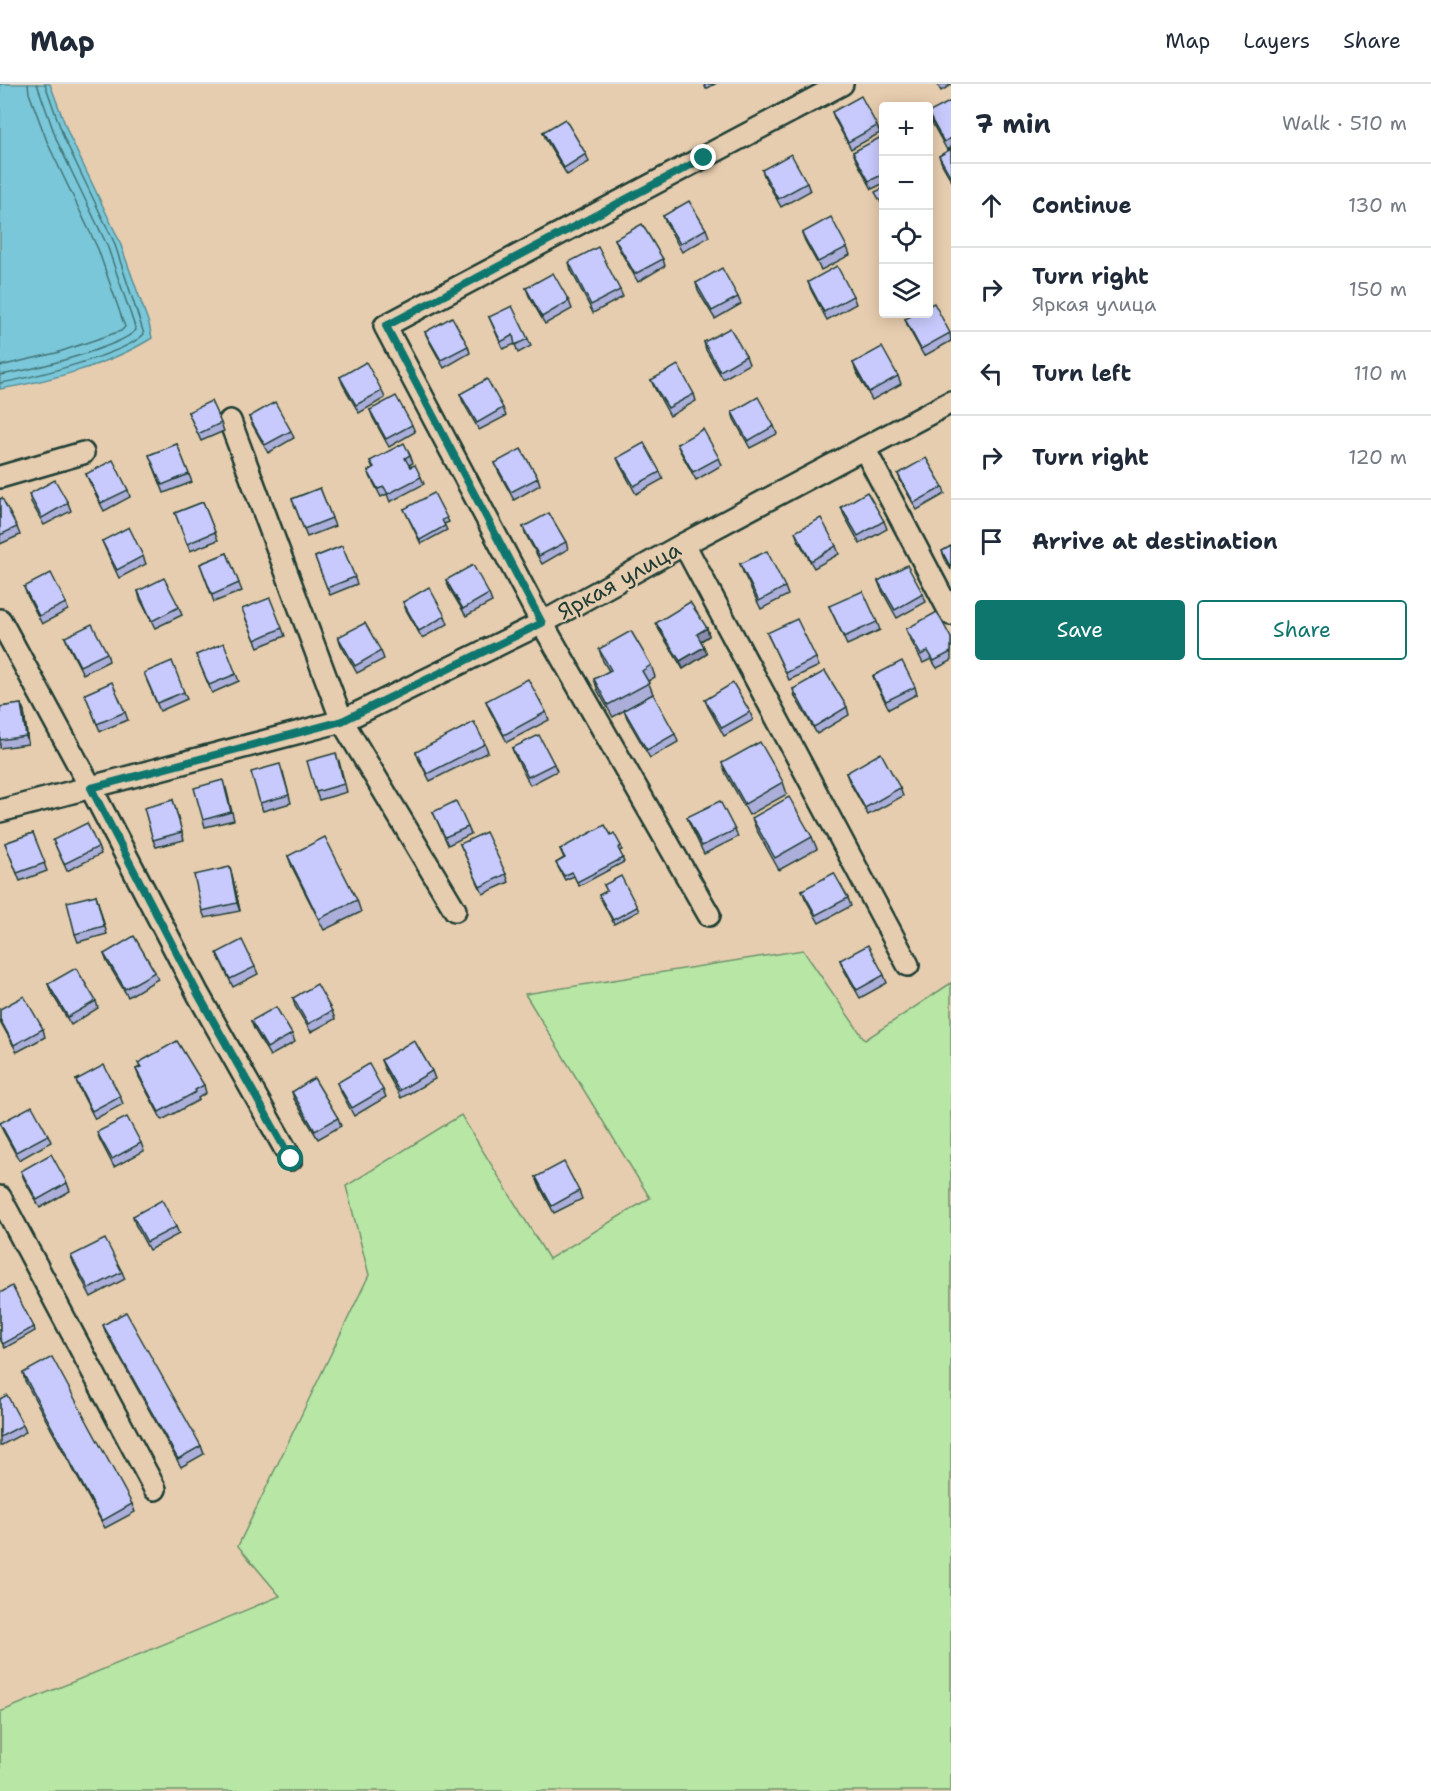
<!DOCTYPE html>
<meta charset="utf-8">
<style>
body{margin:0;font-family:"Shantell Sans",sans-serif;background:#f6f6f7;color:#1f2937}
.controls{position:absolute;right:18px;top:18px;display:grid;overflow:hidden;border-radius:6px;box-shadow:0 3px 15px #0003}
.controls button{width:54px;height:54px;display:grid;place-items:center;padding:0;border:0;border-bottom:2px solid #e0e1e3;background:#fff;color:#1f2937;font:30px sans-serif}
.stop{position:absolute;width:18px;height:18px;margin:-14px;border:4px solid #0f766e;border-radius:50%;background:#fff}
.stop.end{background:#0f766e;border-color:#fff;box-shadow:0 2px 6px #0008}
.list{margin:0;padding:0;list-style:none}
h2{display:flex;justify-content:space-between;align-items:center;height:78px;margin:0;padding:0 24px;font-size:26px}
h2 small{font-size:20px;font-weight:400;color:#747a83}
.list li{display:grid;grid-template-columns:39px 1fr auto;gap:18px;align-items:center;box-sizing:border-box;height:84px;padding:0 24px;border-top:2px solid #e0e1e3}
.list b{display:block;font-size:22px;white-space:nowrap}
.list p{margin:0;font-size:20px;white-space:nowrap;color:#747a83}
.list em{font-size:20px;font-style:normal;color:#747a83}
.actions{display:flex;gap:12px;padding:18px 24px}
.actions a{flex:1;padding:14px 0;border:2px solid #0f766e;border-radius:6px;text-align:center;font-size:21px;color:#0f766e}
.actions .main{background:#0f766e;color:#fff}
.icon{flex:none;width:33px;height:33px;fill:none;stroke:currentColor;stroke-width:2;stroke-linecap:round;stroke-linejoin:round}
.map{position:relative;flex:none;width:951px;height:1707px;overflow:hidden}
header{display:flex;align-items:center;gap:36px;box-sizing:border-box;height:84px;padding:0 30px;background:#fff;border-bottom:2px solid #e0e1e3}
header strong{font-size:28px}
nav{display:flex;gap:33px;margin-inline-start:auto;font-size:21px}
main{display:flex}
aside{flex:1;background:#fff}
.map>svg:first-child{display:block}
</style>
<header>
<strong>Map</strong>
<nav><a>Map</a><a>Layers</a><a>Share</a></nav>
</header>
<main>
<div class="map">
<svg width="951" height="1707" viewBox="0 0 951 1707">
<rect width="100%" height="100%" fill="#e7cdaf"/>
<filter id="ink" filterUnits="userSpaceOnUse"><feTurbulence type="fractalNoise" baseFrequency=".0167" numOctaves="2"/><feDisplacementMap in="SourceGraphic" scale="12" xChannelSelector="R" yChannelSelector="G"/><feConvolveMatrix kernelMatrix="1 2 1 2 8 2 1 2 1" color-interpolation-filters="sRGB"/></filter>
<g filter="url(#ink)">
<polygon fill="#b8e6a5" stroke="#6c926c" stroke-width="1.5" points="803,866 865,956 951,899 951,1707 0,1707 0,1628 280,1512 238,1462 369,1191 346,1102 461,1031 549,1175 650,1114 525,910"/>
<path fill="#7ac7d9" stroke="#569097" stroke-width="1.5" d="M0,0H50L69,51L119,156L149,240L152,254C109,281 49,297 0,305Z"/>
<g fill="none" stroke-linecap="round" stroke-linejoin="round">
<g stroke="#437476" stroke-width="1.5">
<polyline points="0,282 56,269 121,247 125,243 98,165 48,60 29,9 28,0"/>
<path d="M0,291C26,287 120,264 136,246L107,161L57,57L37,0"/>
<path d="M0,299C30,294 126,270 144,250L114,158L64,54L45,0"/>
</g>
<g stroke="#1f3d34" stroke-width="26">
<g id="minor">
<polyline points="230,337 342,637 455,826"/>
<polyline points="864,364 951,530"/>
<polyline points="0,393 83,369"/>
<polyline points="684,460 908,881"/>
<polyline points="0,536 91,704 198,910 291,1075"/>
<polyline points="0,727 342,637 542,539 684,460 951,318"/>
<polyline points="709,831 542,539 385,242 842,0"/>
<polyline points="0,1113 155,1405"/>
</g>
</g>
<use href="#minor" stroke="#e7cdaf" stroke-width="21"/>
</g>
<g fill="#acaeda" stroke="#1f3d34" stroke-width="1.5">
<polygon points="704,0 715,0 706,5"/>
<polygon points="937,0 951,0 951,1 941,7"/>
<polygon points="951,17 951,64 947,66 931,37 928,31"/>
<polygon points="832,28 877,42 880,49 851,65 835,36"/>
<polygon points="543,48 586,70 589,78 567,91 546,56"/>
<polygon points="884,53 884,99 872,105 856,76 853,68"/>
<polygon points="951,65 951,96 942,80 939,72"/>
<polygon points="762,86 807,99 810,107 781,123 765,94"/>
<polygon points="663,132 706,145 709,153 682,168 666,139"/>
<polygon points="802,149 847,163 850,171 821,186 805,157"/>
<polygon points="615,155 663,175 665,182 638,198 618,163"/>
<polygon points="569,178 620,206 623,213 593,229 571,186"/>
<polygon points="808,198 853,212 856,220 827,236 811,206"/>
<polygon points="696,199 738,213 741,220 715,235 698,207"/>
<polygon points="526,204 569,217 572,225 545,240 529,212"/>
<polygon points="489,233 528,255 531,262 518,269 515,260 503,265"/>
<polygon points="905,235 950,249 951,257 924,272 908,243"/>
<polygon points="425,248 468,262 470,269 444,284 428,255"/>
<polygon points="704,258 746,272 749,280 723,295 706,266"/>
<polygon points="853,279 898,292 901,300 872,316 856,287"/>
<polygon points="340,293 382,307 385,314 359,329 343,301"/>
<polygon points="651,296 694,310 696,317 670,332 654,303"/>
<polygon points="460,310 503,324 506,332 479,346 463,318"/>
<polygon points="370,326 412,341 415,348 389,363 373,334"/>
<polygon points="188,328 221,339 224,347 201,357"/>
<polygon points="732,328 774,342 777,350 750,364 734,335"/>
<polygon points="249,333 291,347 294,354 268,369 252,340"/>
<polygon points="177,360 192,398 164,409 149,371"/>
<polygon points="677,360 719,374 722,381 696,396 680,367"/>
<polygon points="410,371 413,379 409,381 421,393 424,400 390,418 387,410 381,413 371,394 368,387 373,384 370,377"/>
<polygon points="617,374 660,388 663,395 636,410 620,381"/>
<polygon points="495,379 538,394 540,401 514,416 498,387"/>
<polygon points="86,390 128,406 130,413 104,427 89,397"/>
<polygon points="898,390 943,403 945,410 917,426 901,398"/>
<polygon points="320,404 335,442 307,453 292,415"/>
<polygon points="29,410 68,419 71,427 44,441 31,418"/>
<polygon points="0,415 17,443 20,451 0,460"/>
<polygon points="203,418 218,456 190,467 175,429"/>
<polygon points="841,423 884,437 887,445 860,460 844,431"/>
<polygon points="404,425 447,434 449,438 444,440 447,446 421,460"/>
<polygon points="523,443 566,458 568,465 542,480 526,451"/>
<polygon points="795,448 836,462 839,470 814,484 798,456"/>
<polygon points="102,457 143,472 146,480 119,494 105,464"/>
<polygon points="342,462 357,500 330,511 315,473"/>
<polygon points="951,462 951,486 945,475 942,467"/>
<polygon points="227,469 242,507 214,518 200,480"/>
<polygon points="740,480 785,503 788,511 761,525 743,488"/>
<polygon points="446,496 489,510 492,518 466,532 449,504"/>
<polygon points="878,497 923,510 926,518 897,534 881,505"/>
<polygon points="24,503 66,519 68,526 42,540 27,511"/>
<polygon points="138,507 179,523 182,531 155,544 140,515"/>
<polygon points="403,518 445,532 448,540 422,554 406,526"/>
<polygon points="829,522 877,538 880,546 847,561"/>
<polygon points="245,533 282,544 285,552 258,563"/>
<polygon points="656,539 707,544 709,552 701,557 707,570 683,585 659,546"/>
<polygon points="906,545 951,554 951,577 937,584 931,575 923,579 909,553"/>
<polygon points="767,549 816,574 819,582 789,596"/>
<polygon points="65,553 107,569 109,577 83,590 68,561"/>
<polygon points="338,553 381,567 384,575 357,589 341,561"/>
<polygon points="599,565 651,581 655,593 648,597 653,610 613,633 598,607 594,595 609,587 603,577"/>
<polygon points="196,571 236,590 239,597 212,609"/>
<polygon points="873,592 915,603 917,610 889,625 876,600"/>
<polygon points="147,597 184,608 187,615 160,627"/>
<polygon points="793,605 847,623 849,631 817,650 795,613"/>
<polygon points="85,610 125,628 128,636 100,647"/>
<polygon points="705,616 750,628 753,636 724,652 708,623"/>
<polygon points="486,617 546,628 549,636 507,658 489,625"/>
<polygon points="21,620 24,627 28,660 0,664 0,623"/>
<polygon points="624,626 675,650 678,658 650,674 627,634"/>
<polygon points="485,660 488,668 430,697 419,676 416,668"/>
<polygon points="512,664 554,680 557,687 530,701 515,672"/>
<polygon points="339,677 347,708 319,716 316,708"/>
<polygon points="722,679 783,698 787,710 749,731 726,690"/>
<polygon points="283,688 291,719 263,727 260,719"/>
<polygon points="846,689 900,704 903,712 868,731 849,697"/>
<polygon points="226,704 234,736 205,743 203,736"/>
<polygon points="173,716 184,756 156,763 153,756"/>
<polygon points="433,728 468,743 471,750 448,761"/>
<polygon points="687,733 735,746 738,753 704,770 690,741"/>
<polygon points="752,734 812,753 817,765 779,786 756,745"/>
<polygon points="33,749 47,787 20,797 5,759"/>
<polygon points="611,751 621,762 622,766 619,767 624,778 579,802 574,792 565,796 556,779 564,774 560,765"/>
<polygon points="53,756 98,763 101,770 67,787"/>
<polygon points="460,760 506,790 509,798 483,810"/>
<polygon points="288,772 357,816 361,828 324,846 292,783"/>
<polygon points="232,791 240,827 205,834 202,827"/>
<polygon points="604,801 637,823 639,827 614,840 599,811 607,807"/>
<polygon points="802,806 848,814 851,822 819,839 805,814"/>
<polygon points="96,811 107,850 78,858 75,850"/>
<polygon points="217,869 255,883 258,890 233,903 220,876"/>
<polygon points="104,870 155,888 158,895 128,913 107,878"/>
<polygon points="840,876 884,891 887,899 860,914 843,884"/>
<polygon points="48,900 96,917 98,924 71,941 51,908"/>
<polygon points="293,914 332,927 335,935 311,948 295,922"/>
<polygon points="0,925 43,945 45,953 17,968 0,937"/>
<polygon points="251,937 292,950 295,958 270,972 254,945"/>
<polygon points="381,976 432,987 435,995 401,1014 384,984"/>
<polygon points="138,979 204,1001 206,1009 198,1014 199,1016 162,1036 139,993 136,985 140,983"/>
<polygon points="76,996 120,1012 123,1020 95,1035 79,1004"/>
<polygon points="337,999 383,1006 386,1013 354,1032 340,1006"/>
<polygon points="292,1008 338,1034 341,1042 318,1055 294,1015"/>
<polygon points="0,1039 48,1051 51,1058 19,1076 3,1047"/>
<polygon points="97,1048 141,1059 144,1067 114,1083 100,1056"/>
<polygon points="21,1087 67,1099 70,1107 40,1124 24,1095"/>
<polygon points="536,1093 579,1107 582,1115 554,1129 539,1101"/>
<polygon points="133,1132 176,1143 179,1150 149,1166 135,1140"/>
<polygon points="71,1172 122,1188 125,1195 91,1213 74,1180"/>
<polygon points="0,1209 34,1243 35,1247 5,1264 0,1255"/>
<polygon points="103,1241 201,1362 204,1370 181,1383 106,1249"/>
<polygon points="23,1289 132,1420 135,1428 105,1444 25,1297"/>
<polygon points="0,1315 23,1341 26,1348 0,1362"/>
</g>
<g fill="#8c8db1" stroke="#1f3d34" stroke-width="1.5">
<polygon points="707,544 709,552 699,558 697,550"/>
<polygon points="704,563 707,570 683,585 680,577"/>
<polygon points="21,620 24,627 28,660 26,652"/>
<polygon points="230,783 232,791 240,827 237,819"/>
</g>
<g fill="#c8cafd" stroke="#1f3d34" stroke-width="1.5">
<polygon points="861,12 877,42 848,58 832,28"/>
<polygon points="951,17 951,54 944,58 928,29"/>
<polygon points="565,35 586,70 564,84 543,48"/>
<polygon points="883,52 884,53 884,90 869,97 853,68"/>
<polygon points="951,65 951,93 939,72"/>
<polygon points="791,70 807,99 778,115 762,86"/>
<polygon points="884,104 884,124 875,108"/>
<polygon points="689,117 706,145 680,160 663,132"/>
<polygon points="831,133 847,163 818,178 802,149"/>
<polygon points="642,140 663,175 635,190 615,155"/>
<polygon points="598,163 620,206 591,221 569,178"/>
<polygon points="837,182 853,212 824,228 808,198"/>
<polygon points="722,184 738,213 712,227 696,199"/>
<polygon points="553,189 569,217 542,233 526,204"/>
<polygon points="934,219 950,249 921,265 905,235 915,230 928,230 928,222"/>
<polygon points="512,222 528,255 515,261 513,251 501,258 489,233"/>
<polygon points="452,233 468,262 441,276 425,248"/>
<polygon points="730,244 746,272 720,287 704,258"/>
<polygon points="882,263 898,292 869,308 853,279"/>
<polygon points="366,278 382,307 356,321 340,293"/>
<polygon points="678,281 694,310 668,324 651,296"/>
<polygon points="487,295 503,324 477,339 460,310"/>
<polygon points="396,312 412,341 386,355 370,326"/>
<polygon points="758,313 774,342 748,357 732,328"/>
<polygon points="211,317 221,339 198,350 188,328"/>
<polygon points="275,318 291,347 265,361 249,333"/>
<polygon points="703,345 719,374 693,388 677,360"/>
<polygon points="404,359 410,371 405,374 410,383 415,381 421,393 388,410 384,403 378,405 368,387 374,383 370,377"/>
<polygon points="644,359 660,388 634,402 617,374"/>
<polygon points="177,360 189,390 162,401 149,371"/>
<polygon points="521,365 538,394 511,408 495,379"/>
<polygon points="926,374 943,403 914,419 898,390"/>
<polygon points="113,376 128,406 101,419 86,390"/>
<polygon points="55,396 68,419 42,434 29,410"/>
<polygon points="320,404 332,434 304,445 292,415"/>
<polygon points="867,408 884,437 858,452 841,423"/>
<polygon points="434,409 447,434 442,436 445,442 420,456 404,425"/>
<polygon points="2,414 17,443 0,451 0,415"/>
<polygon points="203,418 215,448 187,460 175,429"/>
<polygon points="549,429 566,458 539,472 523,443"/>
<polygon points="821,434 836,462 811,477 795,448"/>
<polygon points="129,443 143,472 117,486 102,457"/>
<polygon points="342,462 355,493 327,504 315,473"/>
<polygon points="951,462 951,484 942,467"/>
<polygon points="767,467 785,503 759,517 740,480"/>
<polygon points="227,469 239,499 212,511 200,480"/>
<polygon points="473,481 489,510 463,525 446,496"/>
<polygon points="907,481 923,510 895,526 878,497"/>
<polygon points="51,489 66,519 39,532 24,503"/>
<polygon points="164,494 179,523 152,537 138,507"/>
<polygon points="429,503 445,532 419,547 403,518"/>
<polygon points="863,507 877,538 844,553 829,522"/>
<polygon points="270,514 282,544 255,556 242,525"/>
<polygon points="690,518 707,544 697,550 704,563 680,577 656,539"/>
<polygon points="937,528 951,554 951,568 934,577 928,567 921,571 906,545"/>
<polygon points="797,535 816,574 786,589 767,549"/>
<polygon points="365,539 381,567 355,582 338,553"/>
<polygon points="92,540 107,569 80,582 65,553"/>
<polygon points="631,547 651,581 642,587 649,599 608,621 594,595 611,586 599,565"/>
<polygon points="224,559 236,590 209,601 196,571"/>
<polygon points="172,577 184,608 157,619 144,589"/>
<polygon points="902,577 915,603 886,617 873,592"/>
<polygon points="825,587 847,623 814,643 793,605"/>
<polygon points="528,595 546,628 504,651 486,617"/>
<polygon points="112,598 125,628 97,640 85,610"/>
<polygon points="733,599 750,628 722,644 705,616"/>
<polygon points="653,610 675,650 647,666 624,626"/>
<polygon points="21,620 26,652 0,656 0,623"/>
<polygon points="474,638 485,660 427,690 416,668"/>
<polygon points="539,651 554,680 528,693 512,664"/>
<polygon points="760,658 783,698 745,720 722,679"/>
<polygon points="336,669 344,700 316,708 307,677"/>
<polygon points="881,669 900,704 865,724 846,689"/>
<polygon points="280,680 289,711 260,719 251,688"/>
<polygon points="223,696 231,728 203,736 194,704"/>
<polygon points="789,713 812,753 775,774 752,734"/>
<polygon points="173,716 182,748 153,756 144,724"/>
<polygon points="456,717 468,743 445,753 433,728"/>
<polygon points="720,717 735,746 702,762 687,733"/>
<polygon points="87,739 98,763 64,780 53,756"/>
<polygon points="605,741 611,751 614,749 621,762 618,764 623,774 577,798 572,788 564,792 556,779 565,774 560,765"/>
<polygon points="486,748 506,790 480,803 460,760"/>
<polygon points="33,749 45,779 17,789 5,759"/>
<polygon points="325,753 357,816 319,835 288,772"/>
<polygon points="230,783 237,819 202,827 194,791"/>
<polygon points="834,789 848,814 816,831 802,806"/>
<polygon points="621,792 637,823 613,836 599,811 607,807 604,801"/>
<polygon points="96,811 104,842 75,850 67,818"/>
<polygon points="134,852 155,888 125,905 104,870"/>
<polygon points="242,856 255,883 230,895 217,869"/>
<polygon points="868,861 884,891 857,906 840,876"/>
<polygon points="76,884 96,917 68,933 48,900"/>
<polygon points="317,900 332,927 308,940 293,914"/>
<polygon points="24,912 43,945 14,961 0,935 0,925"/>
<polygon points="276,923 292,950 267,964 251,937"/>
<polygon points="414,956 432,987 399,1007 381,976"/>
<polygon points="177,957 204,1001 195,1006 196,1008 159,1028 136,985 141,983 138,979"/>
<polygon points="369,980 383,1006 352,1024 337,999"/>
<polygon points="104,981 120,1012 92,1027 76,996"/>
<polygon points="314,994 338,1034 315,1047 292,1008"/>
<polygon points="32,1022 48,1051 16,1068 0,1039"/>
<polygon points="127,1033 141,1059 112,1075 97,1048"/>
<polygon points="51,1070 67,1099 37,1116 21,1087"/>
<polygon points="564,1078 579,1107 552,1122 536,1093"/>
<polygon points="162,1116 176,1143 147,1158 133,1132"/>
<polygon points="105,1155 122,1188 89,1205 71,1172"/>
<polygon points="12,1202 34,1243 3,1260 0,1254 0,1209"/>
<polygon points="126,1228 201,1362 178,1375 103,1241"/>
<polygon points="52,1273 132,1420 102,1437 23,1289"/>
<polygon points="7,1311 23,1341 0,1353 0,1315"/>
</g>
</g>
<g fill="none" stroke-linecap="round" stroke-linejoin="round" filter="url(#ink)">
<polyline stroke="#0f766e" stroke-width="8" points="291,1075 198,910 91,704 342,637 542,539 386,242 704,74"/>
</g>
<g text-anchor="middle" stroke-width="4.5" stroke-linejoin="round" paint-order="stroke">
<g font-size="22" fill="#1f3d34" stroke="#e7cdaf">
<text transform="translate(619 496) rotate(-29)" y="8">Яркая улица</text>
</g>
</g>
</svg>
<div class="controls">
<button>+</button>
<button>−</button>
<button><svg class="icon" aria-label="locate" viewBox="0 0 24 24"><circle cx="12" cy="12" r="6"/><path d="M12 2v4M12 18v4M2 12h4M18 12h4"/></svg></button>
<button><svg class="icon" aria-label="layers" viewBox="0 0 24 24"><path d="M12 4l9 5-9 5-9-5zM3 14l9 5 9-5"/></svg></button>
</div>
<div class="stop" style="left:291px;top:1075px"></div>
<div class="stop end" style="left:704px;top:74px"></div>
</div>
<aside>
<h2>7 min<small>Walk · 510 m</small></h2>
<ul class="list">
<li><svg class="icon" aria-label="ahead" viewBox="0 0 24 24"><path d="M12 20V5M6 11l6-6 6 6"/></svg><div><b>Continue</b></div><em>130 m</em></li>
<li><svg class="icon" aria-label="right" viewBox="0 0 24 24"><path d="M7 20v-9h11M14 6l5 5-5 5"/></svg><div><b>Turn right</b><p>Яркая улица</p></div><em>150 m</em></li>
<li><svg class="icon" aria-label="left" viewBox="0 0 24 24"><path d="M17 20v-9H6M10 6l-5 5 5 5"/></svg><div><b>Turn left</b></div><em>110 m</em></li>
<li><svg class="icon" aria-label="right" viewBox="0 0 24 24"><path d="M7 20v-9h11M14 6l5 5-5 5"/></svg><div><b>Turn right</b></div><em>120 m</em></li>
<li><svg class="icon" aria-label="arrive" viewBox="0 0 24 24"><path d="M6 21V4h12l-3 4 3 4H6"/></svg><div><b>Arrive at destination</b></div></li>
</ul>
<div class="actions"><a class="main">Save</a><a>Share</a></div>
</aside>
</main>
